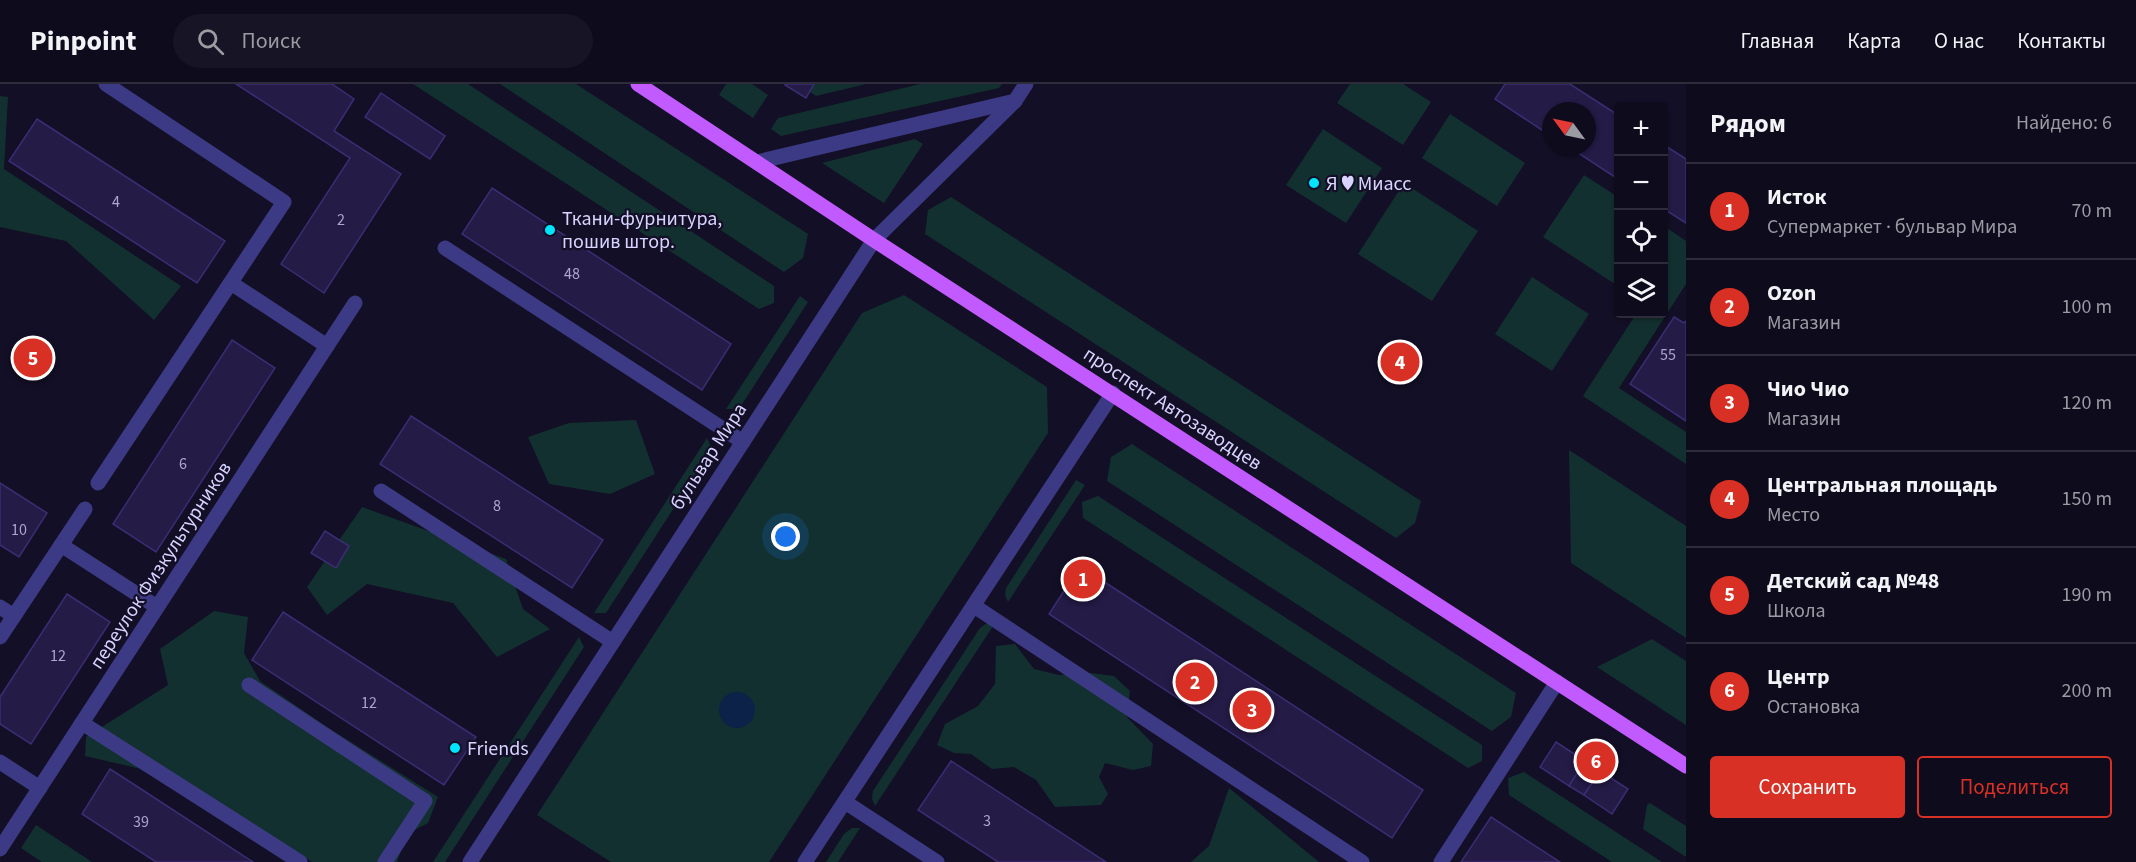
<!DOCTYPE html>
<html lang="ru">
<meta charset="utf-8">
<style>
body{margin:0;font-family:"Source Sans 3",sans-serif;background:#171425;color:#f1f3f6}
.controls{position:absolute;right:18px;top:18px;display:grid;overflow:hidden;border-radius:6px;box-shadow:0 2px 4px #0004}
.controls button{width:54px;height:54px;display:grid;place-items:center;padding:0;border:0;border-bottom:2px solid #2e2b3b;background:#0e0b1c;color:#f1f3f6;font:30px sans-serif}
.compass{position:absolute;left:1542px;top:18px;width:54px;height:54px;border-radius:50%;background:#0e0b1c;box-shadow:0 2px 4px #0004;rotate:303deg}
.you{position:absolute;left:786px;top:453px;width:21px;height:21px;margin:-15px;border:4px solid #fff;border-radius:50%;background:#1a73e8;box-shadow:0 0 0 9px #1a73e833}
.badge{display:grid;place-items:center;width:39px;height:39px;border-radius:50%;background:#d93025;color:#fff;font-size:20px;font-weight:700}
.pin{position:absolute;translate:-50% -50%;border:3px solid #fff;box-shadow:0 2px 6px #0006}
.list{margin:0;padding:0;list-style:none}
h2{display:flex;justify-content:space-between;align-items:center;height:78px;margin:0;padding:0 24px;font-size:26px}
h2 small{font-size:20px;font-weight:400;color:#9b9ba3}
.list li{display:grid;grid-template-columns:39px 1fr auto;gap:18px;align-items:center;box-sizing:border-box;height:96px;padding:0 24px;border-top:2px solid #2e2b3b}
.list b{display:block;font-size:22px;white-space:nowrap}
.list p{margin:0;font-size:20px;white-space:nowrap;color:#9b9ba3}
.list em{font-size:20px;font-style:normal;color:#9b9ba3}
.actions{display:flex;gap:12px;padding:18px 24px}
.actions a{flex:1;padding:14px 0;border:2px solid #d93025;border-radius:6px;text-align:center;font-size:21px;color:#d93025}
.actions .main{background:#d93025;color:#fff}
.icon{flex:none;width:33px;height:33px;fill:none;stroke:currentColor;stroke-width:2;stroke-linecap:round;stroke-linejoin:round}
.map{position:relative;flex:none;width:1686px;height:778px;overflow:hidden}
header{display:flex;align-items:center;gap:36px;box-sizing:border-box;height:84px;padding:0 30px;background:#0e0b1c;border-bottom:2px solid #2e2b3b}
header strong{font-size:28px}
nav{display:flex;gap:33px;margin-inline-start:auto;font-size:21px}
.search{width:420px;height:54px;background:#171425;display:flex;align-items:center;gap:15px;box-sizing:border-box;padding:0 21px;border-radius:33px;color:#9b9ba3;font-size:22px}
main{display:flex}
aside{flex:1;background:#0e0b1c}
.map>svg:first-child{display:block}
</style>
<header>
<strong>Pinpoint</strong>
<div class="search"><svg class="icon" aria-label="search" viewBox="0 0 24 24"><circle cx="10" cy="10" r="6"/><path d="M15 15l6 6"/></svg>Поиск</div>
<nav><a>Главная</a><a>Карта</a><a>О нас</a><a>Контакты</a></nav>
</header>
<main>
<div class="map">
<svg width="1686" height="778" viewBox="0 0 1686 778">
<rect width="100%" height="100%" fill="#130f26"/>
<g fill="#12302f">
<polygon points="413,0 468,0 774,202 774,219 759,225"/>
<polygon points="500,0 576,0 808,150 803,174 784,188"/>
<polygon points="726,0 752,0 768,11 753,34 719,11"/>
<polygon points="798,0 866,0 816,12"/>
<polygon points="920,0 1002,0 999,4 781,52 771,45 778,34"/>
<polygon points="1350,0 1403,0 1431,18 1403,61 1337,19"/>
<polygon points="0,12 8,13 4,85 181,202 154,236 66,157 0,143"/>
<polygon points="1450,30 1525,79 1497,122 1422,74"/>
<polygon points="1323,45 1382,84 1346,139 1286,101"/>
<polygon points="915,55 923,60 884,119 822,79"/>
<polygon points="1584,91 1618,113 1618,202 1543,153"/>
<polygon points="1404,99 1478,147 1432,217 1358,170"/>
<polygon points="951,113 1421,417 1415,439 1396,454 925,150 928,126"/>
<polygon points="1664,142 1686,157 1686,200 1619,304 1686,348 1686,380 1583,312 1636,230 1664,230"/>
<polygon points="1532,193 1589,230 1552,287 1495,250"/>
<polygon points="904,211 1047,303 1048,349 769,778 611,778 537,731 862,229"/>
<polygon points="800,212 808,218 739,325 726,325"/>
<polygon points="636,336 655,390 610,410 549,400 528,353 569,339"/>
<polygon points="707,354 712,365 606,529 594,529"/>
<polygon points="1132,360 1516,609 1511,633 1492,647 1107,397 1111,373"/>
<polygon points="1569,366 1686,442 1686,554 1571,479"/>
<polygon points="1076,396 1085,401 1008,518 1005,511 1006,504"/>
<polygon points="1098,412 1482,661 1482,677 1468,684 1083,434 1082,418"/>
<polygon points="362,423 506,475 523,525 550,545 497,573 453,519 367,500 327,531 307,503"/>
<polygon points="214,527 248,533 244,569 260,597 327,643 438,713 428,739 407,750 397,778 312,778 176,693 85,672 86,653 168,601 160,565"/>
<polygon points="987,539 995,539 875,722 872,715 873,707 980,544"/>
<polygon points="579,553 584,563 445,778 433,778"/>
<polygon points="1652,555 1686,577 1686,641 1597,583"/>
<polygon points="1015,560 1034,585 1059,591 1091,589 1114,592 1130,607 1127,633 1153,660 1151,682 1133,686 1105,679 1099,693 1108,710 1101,721 1055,723 1036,696 1014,683 992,685 971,670 954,669 937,661 945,640 978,622 995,600 996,562"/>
<polygon points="1524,688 1662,778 1612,778 1509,711 1508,694"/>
<polygon points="1229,704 1319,778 1191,778 1209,762"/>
<polygon points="1650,719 1686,742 1686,773 1643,745 1647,721"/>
<polygon points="36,741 92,778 42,778 21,764"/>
<polygon points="852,744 860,744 838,778 826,778 844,750"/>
</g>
<circle fill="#0c2248" cx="737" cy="626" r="18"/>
<g fill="#241b47" stroke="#3b2d73" stroke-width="1.5">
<polygon points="236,0 332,0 354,15 334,47 401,90 324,209 281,180 350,74"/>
<polygon points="814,0 806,14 785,1 785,0"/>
<polygon points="1505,0 1570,0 1618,31 1618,95 1569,63 1587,63 1587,27 1551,27 1551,52 1495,15"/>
<polygon points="381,9 445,52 430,75 365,33"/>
<polygon points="37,35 225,157 197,199 9,77"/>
<polygon points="1664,61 1686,75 1686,139 1664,125"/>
<polygon points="492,104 731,260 702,306 462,150"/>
<polygon points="1674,233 1684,239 1686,237 1686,337 1630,300"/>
<polygon points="232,256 275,284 156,468 113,440"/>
<polygon points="411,332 603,456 572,504 380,380"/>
<polygon points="0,399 47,429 19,473 0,461"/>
<polygon points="325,447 349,462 336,484 311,469"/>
<polygon points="1080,482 1423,706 1392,754 1049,530"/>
<polygon points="67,510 110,538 31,660 0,640 0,613"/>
<polygon points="283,528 476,653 444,701 252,576"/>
<polygon points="1556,658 1585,677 1569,702 1540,683"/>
<polygon points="951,677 1106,778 998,778 918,726"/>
<polygon points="1585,677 1600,687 1584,711 1569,702"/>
<polygon points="110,685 141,705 253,778 156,778 82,730"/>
<polygon points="1600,687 1628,705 1612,730 1584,711"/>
<polygon points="1491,733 1560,778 1461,778"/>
</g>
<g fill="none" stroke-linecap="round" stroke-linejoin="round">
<g stroke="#3d3a85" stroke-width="15">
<polyline points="757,78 1015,17"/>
<polyline points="445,164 743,358"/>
<polyline points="231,199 327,262"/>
<polyline points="98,399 284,118 106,0"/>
<polyline points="381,407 613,558"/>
<polyline points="61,461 157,523"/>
<polyline points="974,522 1362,778"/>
<polyline points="0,523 14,532"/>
<polyline points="0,553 85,425"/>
<polyline points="249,601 425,717 385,778"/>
<polyline points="82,639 300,778"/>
<polyline points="0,678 40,704"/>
<polyline points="845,718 937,778"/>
<polyline points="0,765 355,219"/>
<polyline points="470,778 874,156 1015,17 1026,0"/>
<polyline points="805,778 1113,309"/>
<polyline points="1441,778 1557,598"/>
</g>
<polyline stroke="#c25bff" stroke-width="15" points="638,0 874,156 1686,682"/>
</g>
<g fill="#00e5ff" stroke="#130f26" stroke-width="2">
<circle cx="1314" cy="99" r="6"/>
<circle cx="550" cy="146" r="6"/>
<circle cx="455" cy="664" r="6"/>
</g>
<g text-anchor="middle" stroke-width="4.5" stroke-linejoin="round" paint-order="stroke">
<g font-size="16" fill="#aca6d1">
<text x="116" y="123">4</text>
<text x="341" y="141">2</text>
<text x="572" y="195">48</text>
<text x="1668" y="276">55</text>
<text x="183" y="385">6</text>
<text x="497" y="427">8</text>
<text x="19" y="451">10</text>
<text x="58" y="577">12</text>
<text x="369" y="624">12</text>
<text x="987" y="742">3</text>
<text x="141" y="743">39</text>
</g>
<g font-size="20" fill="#d9d4ff" stroke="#130f26" text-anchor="start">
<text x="1326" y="106">Я ♥ Миасс</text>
<text x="562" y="141">Ткани-фурнитура,<tspan x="562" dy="23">пошив штор.</tspan></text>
<text x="467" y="671">Friends</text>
</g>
<g font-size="20" fill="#d9d4ff" stroke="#130f26">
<text transform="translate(1173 324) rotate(33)" y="7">проспект Автозаводцев</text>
<text transform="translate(708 372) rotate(-57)" y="7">бульвар Мира</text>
<text transform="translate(160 481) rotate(-57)" y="7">переулок Физкультурников</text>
</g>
</g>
</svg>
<div class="controls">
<button>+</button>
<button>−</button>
<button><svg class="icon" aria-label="locate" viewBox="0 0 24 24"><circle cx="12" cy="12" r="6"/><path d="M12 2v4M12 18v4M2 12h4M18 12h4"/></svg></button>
<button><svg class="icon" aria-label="layers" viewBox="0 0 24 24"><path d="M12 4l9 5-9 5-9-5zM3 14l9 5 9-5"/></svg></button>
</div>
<svg class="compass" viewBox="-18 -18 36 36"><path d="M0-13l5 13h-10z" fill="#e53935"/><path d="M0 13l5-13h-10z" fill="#9b9ba3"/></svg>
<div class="you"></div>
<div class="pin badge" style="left:1083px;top:495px">1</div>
<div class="pin badge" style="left:1195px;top:598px">2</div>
<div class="pin badge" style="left:1252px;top:626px">3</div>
<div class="pin badge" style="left:1400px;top:278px">4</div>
<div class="pin badge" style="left:33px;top:274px">5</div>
<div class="pin badge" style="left:1596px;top:677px">6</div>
</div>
<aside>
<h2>Рядом<small>Найдено: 6</small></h2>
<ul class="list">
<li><span class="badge">1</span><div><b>Исток</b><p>Супермаркет · бульвар Мира</p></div><em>70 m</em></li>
<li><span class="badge">2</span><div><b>Ozon</b><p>Магазин</p></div><em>100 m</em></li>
<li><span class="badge">3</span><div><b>Чио Чио</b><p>Магазин</p></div><em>120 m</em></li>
<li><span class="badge">4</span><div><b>Центральная площадь</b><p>Место</p></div><em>150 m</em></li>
<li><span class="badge">5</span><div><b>Детский сад №48</b><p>Школа</p></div><em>190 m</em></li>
<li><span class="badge">6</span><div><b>Центр</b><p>Остановка</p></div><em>200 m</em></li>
</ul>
<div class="actions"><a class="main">Сохранить</a><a>Поделиться</a></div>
</aside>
</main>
